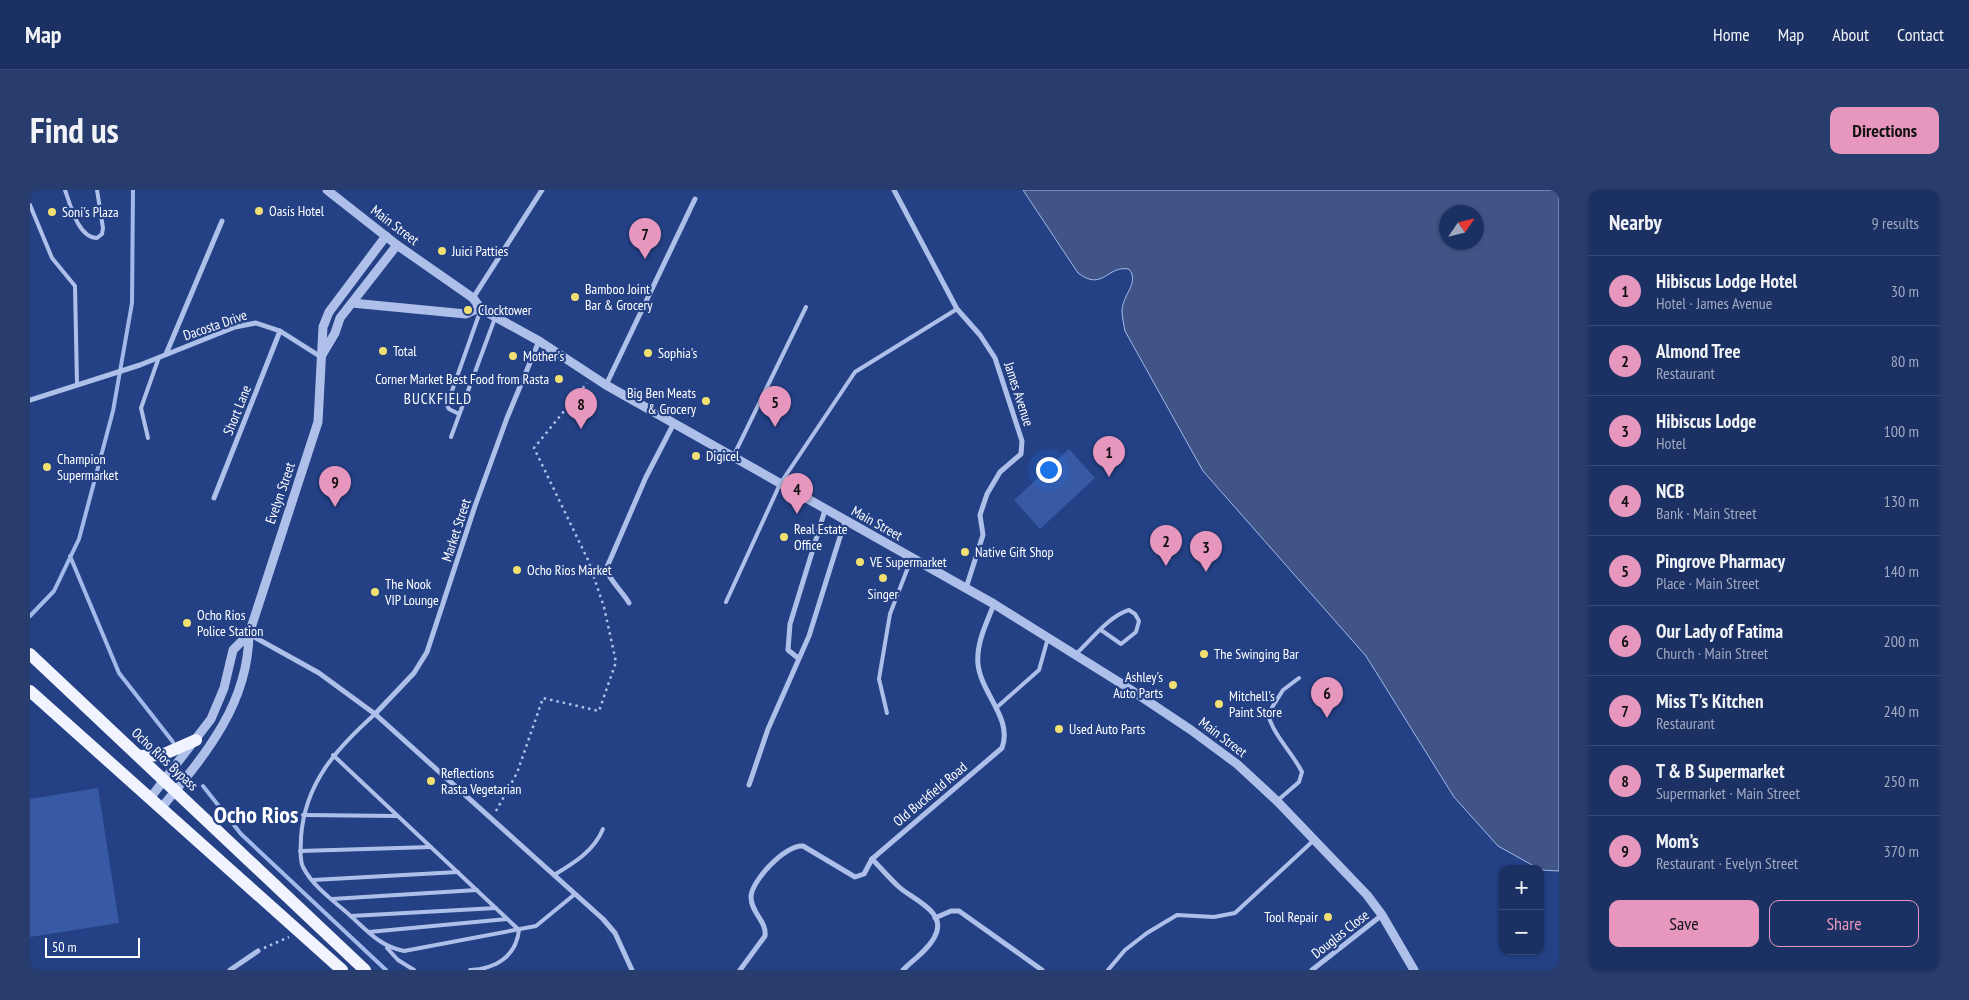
<!DOCTYPE html>
<meta charset="utf-8">
<style>
body{margin:0;font-family:"PT Sans Narrow",sans-serif;background:#283d6d;color:#f1f3f6}
.controls{position:absolute;right:15px;bottom:15px;display:grid;overflow:hidden;border-radius:10px;box-shadow:0 1px 4px #0004}
.controls button{width:45px;height:45px;display:grid;place-items:center;padding:0;border:0;border-bottom:1px solid #394c78;background:#1b3164;color:#f1f3f6;font:25px sans-serif}
.compass{position:absolute;left:1409px;top:15px;width:45px;height:45px;border-radius:50%;background:#1b3164;box-shadow:0 1px 4px #0004;rotate:55deg}
.scale{position:absolute;left:15px;bottom:12px;width:95px;box-sizing:border-box;padding-left:5px;border:2px solid #fff;border-top:0;font-size:14px;line-height:18px;white-space:nowrap;color:#fff;-webkit-text-stroke:4px #244186;paint-order:stroke}
.you{position:absolute;left:1018px;top:279px;width:18px;height:18px;margin:-12px;border:4px solid #fff;border-radius:50%;background:#1a73e8;box-shadow:0 0 0 8px #1a73e833}
.badge{display:grid;place-items:center;width:32px;height:32px;border-radius:50%;background:#e797bd;color:#111;font-size:16px;font-weight:700}
.pin{position:absolute;translate:-50% -41px;filter:drop-shadow(0 1px 2px #0008)}
.pin::after{content:'';position:absolute;top:26px;width:18px;height:15px;background:inherit;clip-path:polygon(0 0,100% 0,50% 100%)}
.list{margin:0;padding:0;list-style:none}
h2{display:flex;justify-content:space-between;align-items:center;height:65px;margin:0;padding:0 20px;font-size:21px}
h2 small{font-size:16px;font-weight:400;color:#a0a9bf}
.list li{display:grid;grid-template-columns:32px 1fr auto;gap:15px;align-items:center;box-sizing:border-box;height:70px;padding:0 20px;border-top:1px solid #394c78}
.list b{display:block;font-size:19px;white-space:nowrap}
.list p{margin:0;font-size:16px;white-space:nowrap;color:#a0a9bf}
.list em{font-size:16px;font-style:normal;color:#a0a9bf}
.actions{display:flex;gap:10px;padding:15px 20px}
.actions a{flex:1;padding:11px 0;border:1px solid #e797bd;border-radius:10px;text-align:center;font-size:18px;color:#e797bd}
.actions .main{background:#e797bd;color:#111}
.map{position:relative;flex:none;width:1529px;height:780px;overflow:hidden;border-radius:10px}
header{display:flex;align-items:center;gap:30px;box-sizing:border-box;height:70px;padding:0 25px;background:#1b3164;border-bottom:1px solid #394c78}
header strong{font-size:24px}
nav{display:flex;gap:28px;margin-inline-start:auto;font-size:18px}
.intro{display:flex;align-items:center;justify-content:space-between;box-sizing:border-box;height:120px;padding:0 30px}
h1{margin:0;font-size:35px}
.button{padding:12px 22px;border-radius:10px;background:#e797bd;color:#111;font-size:18px;font-weight:700}
main{display:flex;gap:30px;padding:0 30px}
aside{flex:1;background:#1b3164;border-radius:10px;box-shadow:0 1px 4px #0004}
.map>svg:first-child{display:block}
</style>
<header>
<strong>Map</strong>
<nav><a>Home</a><a>Map</a><a>About</a><a>Contact</a></nav>
</header>
<div class="intro"><h1>Find us</h1><a class="button">Directions</a></div>
<main>
<div class="map">
<svg width="1529" height="780" viewBox="0 0 1529 780">
<rect width="100%" height="100%" fill="#244186"/>
<g fill="#3859a3">
<polygon points="1039,259 1065,288 1010,339 984,310"/>
<polygon points="68,598 89,733 0,747 0,609"/>
</g>
<path fill="#405487" stroke="#a2b9ea" fill-rule="evenodd" d="M993,0H1529V681L1511,680L1468,656L1424,607L1336,466L1173,281L1095,141C1094,135 1092,127 1092,121C1092,105 1110,93 1099,79C1077,75 1073,102 1048,83ZM1416,22H1446V52H1416Z"/>
<g fill="none" stroke-linecap="round" stroke-linejoin="round">
<g stroke="#a2b9ea" stroke-width="4">
<polyline points="40,366 89,483 143,552"/>
<polyline points="0,426 24,401 49,349 83,221 102,113 103,0"/>
<polyline points="173,596 211,644 356,780"/>
</g>
<g stroke="#aec0e9" stroke-width="2.5" stroke-dasharray="2.5 4" stroke-linecap="butt">
<polyline points="466,621 487,583 513,508 569,521 586,472 574,417 558,370 504,258 557,193"/>
<polyline points="234,758 259,747"/>
</g>
<g stroke="#aec0e9" stroke-width="4">
<path d="M35,0C40,14 48,48 67,48L72,44L73,38L67,0"/>
<polyline points="0,15 22,68 45,96 47,194"/>
<polyline points="429,224 419,219 417,215 451,119"/>
<polyline points="421,247 465,128"/>
<polyline points="118,248 111,218 129,167"/>
<polyline points="703,267 776,117"/>
<polyline points="696,412 750,294 825,182 927,119"/>
<path d="M1046,464C1061,450 1079,426 1099,420L1105,424L1109,431L1106,442L1091,454L1071,440"/>
<polyline points="966,518 1009,480 1018,448"/>
<polyline points="857,523 849,489 851,477 860,424 882,367"/>
<path d="M345,524C306,559 275,593 271,647C271,657 269,669 273,677C282,695 301,709 315,721C335,738 348,756 374,761L506,736L545,704"/>
<path d="M303,565L489,740C486,767 465,779 440,780"/>
<path d="M1247,611L1269,592L1272,582C1262,562 1243,545 1238,524L1253,500L1269,488"/>
<polyline points="273,625 367,626"/>
<polyline points="270,661 401,657"/>
<path d="M524,685C544,673 564,661 573,639"/>
<polyline points="283,690 428,682"/>
<polyline points="302,709 447,700"/>
<polyline points="321,726 466,718"/>
<polyline points="339,742 477,729"/>
<polyline points="357,758 368,770 384,780"/>
<polyline points="1078,780 1095,760 1117,743 1147,725 1184,727 1205,723 1284,650"/>
</g>
<g stroke="#aec0e9" stroke-width="5">
<polyline points="864,0 927,119 950,145 965,168 992,251 991,264 970,282 957,304 950,325 953,345 936,398"/>
<polyline points="443,108 512,0"/>
<polyline points="136,164 192,31"/>
<polyline points="576,195 665,9"/>
<polyline points="0,210 110,175 205,137 226,133 250,141 291,167"/>
<polyline points="184,308 250,141"/>
<path d="M599,413C594,403 575,386 577,377L616,287L644,233"/>
<polyline points="219,444 289,483 345,524 573,729 585,743 602,780"/>
<polyline points="768,468 758,460 760,434 795,320"/>
<polyline points="345,524 384,483 397,462 445,316 477,228 509,151"/>
<polyline points="719,595 738,539 779,446 815,331"/>
<path d="M842,669L972,558C983,528 951,504 948,474C946,453 957,432 964,414"/>
<path d="M842,669C851,678 859,688 869,697C882,709 918,722 905,746C899,759 883,770 873,780"/>
<polyline points="905,728 921,721 929,721 1012,780"/>
<polyline points="200,780 228,761"/>
<path d="M710,780L735,746C737,731 721,723 721,707C721,691 756,654 773,656L825,687L834,684L842,669"/>
<polyline points="1282,780 1352,725"/>
</g>
<g stroke="#aec0e9" stroke-width="9">
<polyline points="297,0 367,55 443,108 451,119 509,151 576,195 964,414 1092,494 1161,540 1207,574 1247,611 1337,705 1352,725 1384,780"/>
<polyline points="322,113 436,124 449,118"/>
<polyline points="292,165 305,143 310,128 367,55"/>
<polyline points="121,607 181,529 194,498 203,460 219,444"/>
<path d="M132,617C175,565 218,515 219,444L288,232L293,137L299,122L356,46"/>
</g>
<g stroke="#f1f4fe" stroke-width="12">
<polyline points="0,464 335,780"/>
<polyline points="0,501 312,780"/>
<polyline points="109,566 132,565 166,550"/>
</g>
</g>
<g fill="#f3e072" stroke="#244186" stroke-width="2">
<circle cx="229" cy="21" r="5"/>
<circle cx="22" cy="22" r="5"/>
<circle cx="412" cy="61" r="5"/>
<circle cx="545" cy="107" r="5"/>
<circle cx="438" cy="120" r="5"/>
<circle cx="353" cy="161" r="5"/>
<circle cx="618" cy="163" r="5"/>
<circle cx="483" cy="166" r="5"/>
<circle cx="529" cy="189" r="5"/>
<circle cx="676" cy="211" r="5"/>
<circle cx="666" cy="266" r="5"/>
<circle cx="17" cy="277" r="5"/>
<circle cx="754" cy="347" r="5"/>
<circle cx="935" cy="362" r="5"/>
<circle cx="830" cy="372" r="5"/>
<circle cx="487" cy="380" r="5"/>
<circle cx="853" cy="388" r="5"/>
<circle cx="345" cy="402" r="5"/>
<circle cx="157" cy="433" r="5"/>
<circle cx="1174" cy="464" r="5"/>
<circle cx="1143" cy="495" r="5"/>
<circle cx="1189" cy="514" r="5"/>
<circle cx="1029" cy="539" r="5"/>
<circle cx="401" cy="591" r="5"/>
<circle cx="1298" cy="727" r="5"/>
</g>
<g text-anchor="middle" stroke-width="4.5" stroke-linejoin="round" paint-order="stroke">
<g font-size="14" fill="#fff" stroke="#244186" text-anchor="start">
<text x="239" y="26">Oasis Hotel</text>
<text x="32" y="27">Soni's Plaza</text>
<text x="422" y="66">Juici Patties</text>
<text x="555" y="104">Bamboo Joint<tspan x="555" dy="16">Bar &amp; Grocery</tspan></text>
<text x="448" y="125">Clocktower</text>
<text x="363" y="166">Total</text>
<text x="628" y="168">Sophia's</text>
<text x="493" y="171">Mother's</text>
<text x="519" y="194" text-anchor="end">Corner Market Best Food from Rasta</text>
<text x="666" y="208" text-anchor="end">Big Ben Meats<tspan x="666" dy="16">&amp; Grocery</tspan></text>
<text x="676" y="271">Digicel</text>
<text x="27" y="274">Champion<tspan x="27" dy="16">Supermarket</tspan></text>
<text x="764" y="344">Real Estate<tspan x="764" dy="16">Office</tspan></text>
<text x="945" y="367">Native Gift Shop</text>
<text x="840" y="377">VE Supermarket</text>
<text x="497" y="385">Ocho Rios Market</text>
<text x="355" y="399">The Nook<tspan x="355" dy="16">VIP Lounge</tspan></text>
<text x="853" y="409" text-anchor="middle">Singer</text>
<text x="167" y="430">Ocho Rios<tspan x="167" dy="16">Police Station</tspan></text>
<text x="1184" y="469">The Swinging Bar</text>
<text x="1133" y="492" text-anchor="end">Ashley's<tspan x="1133" dy="16">Auto Parts</tspan></text>
<text x="1199" y="511">Mitchell's<tspan x="1199" dy="16">Paint Store</tspan></text>
<text x="1039" y="544">Used Auto Parts</text>
<text x="411" y="588">Reflections<tspan x="411" dy="16">Rasta Vegetarian</tspan></text>
<text x="1288" y="732" text-anchor="end">Tool Repair</text>
</g>
<g font-size="14" fill="#fff" stroke="#244186">
<text transform="translate(365 35) rotate(37)" y="5">Main Street</text>
<text transform="translate(185 135) rotate(-19)" y="5">Dacosta Drive</text>
<text transform="translate(989 204) rotate(72)" y="5">James Avenue</text>
<text transform="translate(207 220) rotate(-68)" y="5">Short Lane</text>
<text transform="translate(250 303) rotate(-71)" y="5">Evelyn Street</text>
<text transform="translate(847 333) rotate(29)" y="5">Main Street</text>
<text transform="translate(426 340) rotate(-72)" y="5">Market Street</text>
<text transform="translate(1193 547) rotate(37)" y="5">Main Street</text>
<text transform="translate(135 569) rotate(43)" y="5">Ocho Rios Bypass</text>
<text transform="translate(900 604) rotate(-40)" y="5">Old Buckfield Road</text>
<text transform="translate(1310 744) rotate(-38)" y="5">Douglas Close</text>
</g>
<g font-size="15" letter-spacing="1" fill="#fff" stroke="#244186">
<text x="408" y="214">BUCKFIELD</text>
</g>
<g font-size="24" font-weight="bold" fill="#fff" stroke="#244186">
<text x="226" y="633">Ocho Rios</text>
</g>
</g>
</svg>
<div class="controls">
<button>+</button>
<button>−</button>
</div>
<svg class="compass" viewBox="-18 -18 36 36"><path d="M0-13l5 13h-10z" fill="#e53935"/><path d="M0 13l5-13h-10z" fill="#a0a9bf"/></svg>
<div class="scale">50 m</div>
<div class="you"></div>
<div class="pin badge" style="left:1079px;top:287px">1</div>
<div class="pin badge" style="left:1136px;top:376px">2</div>
<div class="pin badge" style="left:1176px;top:382px">3</div>
<div class="pin badge" style="left:767px;top:324px">4</div>
<div class="pin badge" style="left:745px;top:237px">5</div>
<div class="pin badge" style="left:1297px;top:528px">6</div>
<div class="pin badge" style="left:615px;top:69px">7</div>
<div class="pin badge" style="left:551px;top:239px">8</div>
<div class="pin badge" style="left:305px;top:317px">9</div>
</div>
<aside>
<h2>Nearby<small>9 results</small></h2>
<ul class="list">
<li><span class="badge">1</span><div><b>Hibiscus Lodge Hotel</b><p>Hotel · James Avenue</p></div><em>30 m</em></li>
<li><span class="badge">2</span><div><b>Almond Tree</b><p>Restaurant</p></div><em>80 m</em></li>
<li><span class="badge">3</span><div><b>Hibiscus Lodge</b><p>Hotel</p></div><em>100 m</em></li>
<li><span class="badge">4</span><div><b>NCB</b><p>Bank · Main Street</p></div><em>130 m</em></li>
<li><span class="badge">5</span><div><b>Pingrove Pharmacy</b><p>Place · Main Street</p></div><em>140 m</em></li>
<li><span class="badge">6</span><div><b>Our Lady of Fatima</b><p>Church · Main Street</p></div><em>200 m</em></li>
<li><span class="badge">7</span><div><b>Miss T's Kitchen</b><p>Restaurant</p></div><em>240 m</em></li>
<li><span class="badge">8</span><div><b>T &amp; B Supermarket</b><p>Supermarket · Main Street</p></div><em>250 m</em></li>
<li><span class="badge">9</span><div><b>Mom’s</b><p>Restaurant · Evelyn Street</p></div><em>370 m</em></li>
</ul>
<div class="actions"><a class="main">Save</a><a>Share</a></div>
</aside>
</main>
